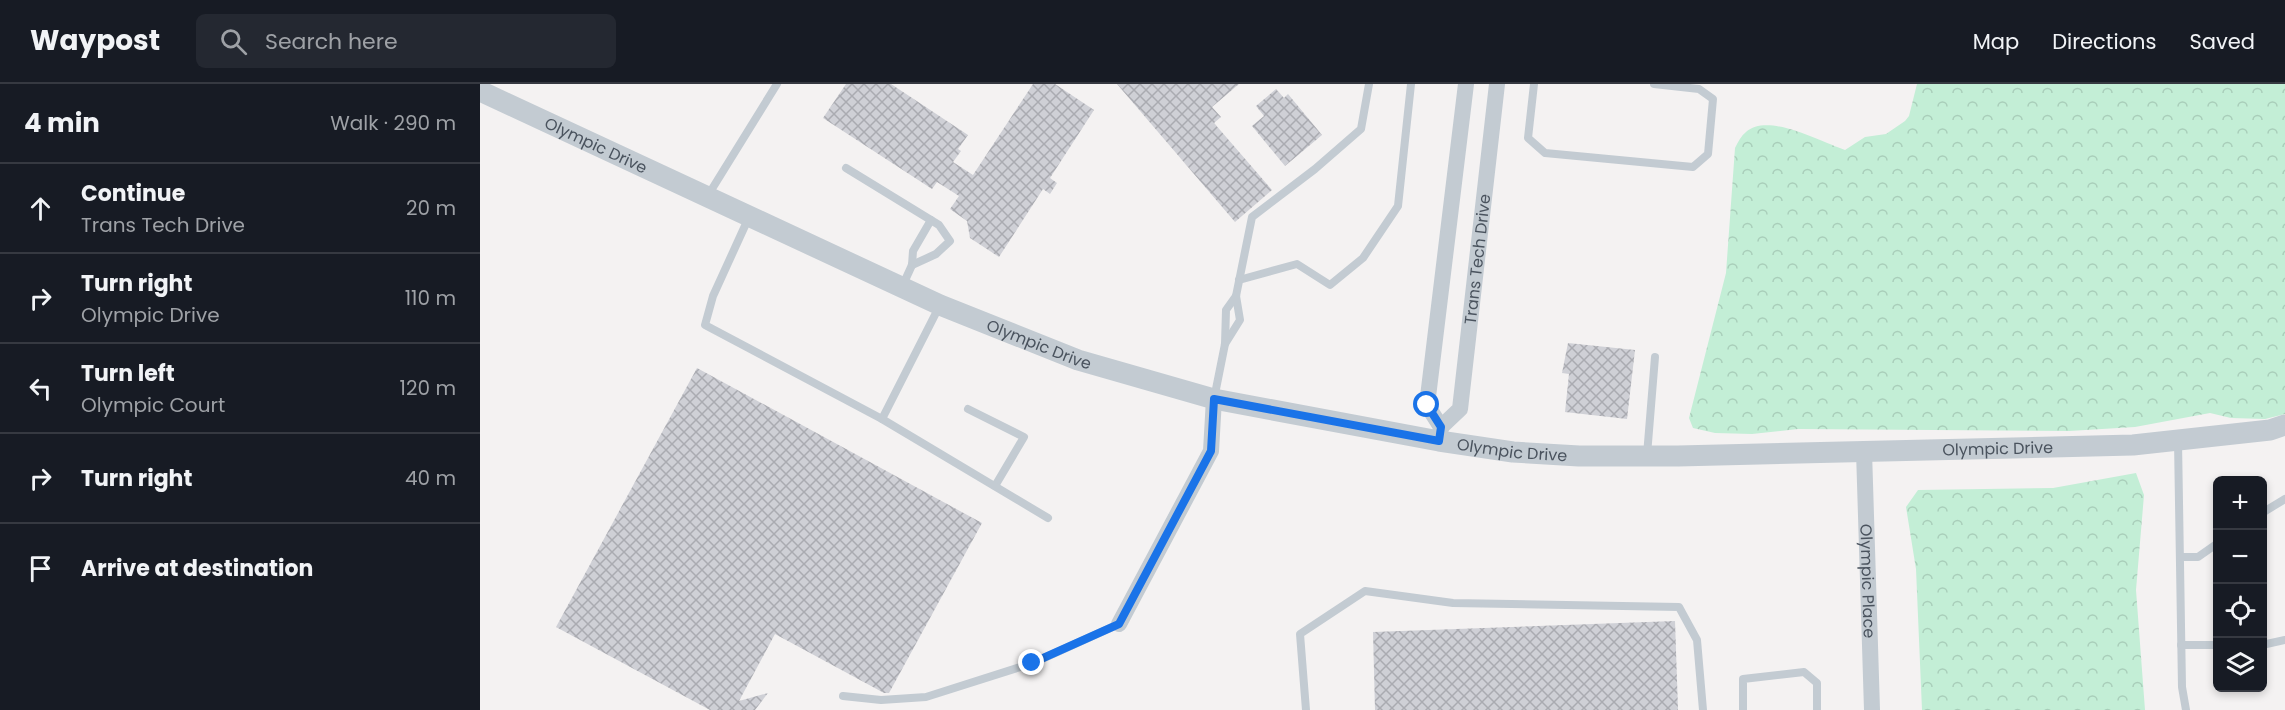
<!DOCTYPE html>
<meta charset="utf-8">
<style>
body{margin:0;font-family:Poppins,sans-serif;background:#242831;color:#f1f3f6}
.controls{position:absolute;right:18px;bottom:18px;display:grid;overflow:hidden;border-radius:9px;box-shadow:0 3px 9px #0003}
.controls button{width:54px;height:54px;display:grid;place-items:center;padding:0;border:0;border-bottom:2px solid #363941;background:#171b24;color:#f1f3f6;font:30px sans-serif}
.stop{position:absolute;width:18px;height:18px;margin:-14px;border:4px solid #1a73e8;border-radius:50%;background:#fff}
.stop.end{background:#1a73e8;border-color:#fff;box-shadow:0 2px 6px #0008}
.list{margin:0;padding:0;list-style:none}
h2{display:flex;justify-content:space-between;align-items:center;height:78px;margin:0;padding:0 24px;font-size:26px}
h2 small{font-size:20px;font-weight:400;color:#9ea1a6}
.list li{display:grid;grid-template-columns:39px 1fr auto;gap:18px;align-items:center;box-sizing:border-box;height:90px;padding:0 24px;border-top:2px solid #363941}
.list b{display:block;font-size:22px;white-space:nowrap}
.list p{margin:0;font-size:20px;white-space:nowrap;color:#9ea1a6}
.list em{font-size:20px;font-style:normal;color:#9ea1a6}
.icon{flex:none;width:33px;height:33px;fill:none;stroke:currentColor;stroke-width:2;stroke-linecap:round;stroke-linejoin:round}
.map{position:relative;flex:none;width:1805px;height:626px;overflow:hidden}
header{display:flex;align-items:center;gap:36px;box-sizing:border-box;height:84px;padding:0 30px;background:#171b24;border-bottom:2px solid #363941}
header strong{font-size:28px}
nav{display:flex;gap:33px;margin-inline-start:auto;font-size:21px}
.search{width:420px;height:54px;background:#242831;display:flex;align-items:center;gap:15px;box-sizing:border-box;padding:0 21px;border-radius:9px;color:#9ea1a6;font-size:22px}
main{display:flex}
aside{flex:1;background:#171b24}
.map>svg:first-child{display:block}
</style>
<header>
<strong>Waypost</strong>
<div class="search"><svg class="icon" aria-label="search" viewBox="0 0 24 24"><circle cx="10" cy="10" r="6"/><path d="M15 15l6 6"/></svg>Search here</div>
<nav><a>Map</a><a>Directions</a><a>Saved</a></nav>
</header>
<main>
<aside>
<h2>4 min<small>Walk · 290 m</small></h2>
<ul class="list">
<li><svg class="icon" aria-label="ahead" viewBox="0 0 24 24"><path d="M12 20V5M6 11l6-6 6 6"/></svg><div><b>Continue</b><p>Trans Tech Drive</p></div><em>20 m</em></li>
<li><svg class="icon" aria-label="right" viewBox="0 0 24 24"><path d="M7 20v-9h11M14 6l5 5-5 5"/></svg><div><b>Turn right</b><p>Olympic Drive</p></div><em>110 m</em></li>
<li><svg class="icon" aria-label="left" viewBox="0 0 24 24"><path d="M17 20v-9H6M10 6l-5 5 5 5"/></svg><div><b>Turn left</b><p>Olympic Court</p></div><em>120 m</em></li>
<li><svg class="icon" aria-label="right" viewBox="0 0 24 24"><path d="M7 20v-9h11M14 6l5 5-5 5"/></svg><div><b>Turn right</b></div><em>40 m</em></li>
<li><svg class="icon" aria-label="arrive" viewBox="0 0 24 24"><path d="M6 21V4h12l-3 4 3 4H6"/></svg><div><b>Arrive at destination</b></div></li>
</ul>
</aside>
<div class="map">
<svg width="1805" height="626" viewBox="0 0 1805 626">
<defs>
<pattern id="forest-crowns" width="20" height="18" patternUnits="userSpaceOnUse" patternTransform="scale(1.5)"><rect width="20" height="18" fill="#c3eed6"/><path d="M2 6a3 3 0 1 1 6 0M12 15a3 3 0 1 1 6 0" fill="none" stroke="#a9ceba"/></pattern>
<pattern id="building-cross-hatch" width="8" height="8" patternUnits="userSpaceOnUse" patternTransform="scale(1.5)"><rect width="8" height="8" fill="#cfd0d6"/><path d="M0 0l8 8M0 8l8-8" fill="none" stroke="#aaabb1"/></pattern>
</defs>
<rect width="100%" height="100%" fill="#f4f2f2"/>
<g fill="url(#forest-crowns)">
<path d="M1437,0H1805V330L1785,335L1751,334L1730,329L1655,343L1589,347L1318,345L1272,350L1235,349L1213,344L1209,334L1246,189L1255,64C1258,58 1261,52 1266,48C1288,28 1341,58 1365,66L1385,53L1406,50L1425,37L1429,32Z"/>
<polygon points="1656,389 1664,411 1656,506 1665,626 1442,626 1436,485 1426,423 1438,406 1573,404"/>
</g>
<g fill="url(#building-cross-hatch)">
<polygon points="366,0 411,0 488,51 478,65 481,67 473,78 493,91 553,0 575,0 614,26 570,94 577,99 570,110 563,105 519,173 490,154 487,137 470,125 479,112 457,98 452,105 343,34"/>
<polygon points="637,0 759,0 732,23 741,33 734,39 792,106 755,138"/>
<polygon points="796,5 804,14 808,10 842,51 805,82 772,42 784,32 776,22"/>
<polygon points="1088,259 1155,266 1147,335 1085,328 1089,290 1082,289"/>
<polygon points="217,284 502,439 409,609 404,609 295,550 259,617 288,609 275,626 230,626 76,543"/>
<polygon points="1195,537 1198,626 895,626 893,548"/>
</g>
<g fill="none" stroke-linecap="round" stroke-linejoin="round">
<g stroke="#c3cbd2" stroke-width="8">
<polyline points="1054,0 1048,54 1065,69 1213,83 1228,70 1233,15 1219,5 1174,0"/>
<polyline points="366,84 459,141 470,157 456,170 432,181"/>
<polyline points="227,113 297,0"/>
<polyline points="269,133 233,212 225,241 402,335 460,221"/>
<polyline points="759,196 817,180 850,201 883,174 918,122 931,0"/>
<polyline points="422,203 432,181 433,167 451,136"/>
<polyline points="745,260 760,236 756,212 772,133 835,85 881,45 889,0"/>
<polyline points="734,315 745,260 746,226 756,212"/>
<polyline points="488,325 544,353 515,402"/>
<polyline points="402,335 568,434"/>
<polyline points="1698,357 1702,603 1706,626"/>
<polyline points="1167,371 1175,273"/>
<polyline points="1782,429 1805,415"/>
<polyline points="1701,473 1718,473 1738,459"/>
<polyline points="1701,561 1738,561"/>
<polyline points="1782,561 1805,556"/>
<polyline points="363,612 401,616 446,613 553,579 639,540"/>
<polyline points="826,626 820,550 885,507 973,519 1199,523 1217,556 1223,626"/>
<polyline points="1263,626 1263,595 1324,588 1337,599 1337,626"/>
</g>
<g stroke="#c3cbd2" stroke-width="16">
<path id="s1" d="M961,343L980,325L1017,0"/>
<polyline points="959,357 961,343 947,321 986,0"/>
<path id="s2" d="M1384,367L1392,626"/>
<polyline points="639,540 731,367 734,315"/>
</g>
<path stroke="#c3cbd2" stroke-width="21" id="s3" d="M0,7L460,221L598,276L734,315L959,357L1033,368L1099,372H1198L1653,361L1790,346L1805,341"/>
</g>
<g fill="none" stroke-linecap="round" stroke-linejoin="round">
<polyline stroke="#1a73e8" stroke-width="8" points="552,579 639,540 731,367 734,315 959,357 961,343 947,321"/>
</g>
<g text-anchor="middle" stroke-width="6" stroke-linejoin="round" paint-order="stroke">
<g font-size="16" fill="#4a535e" stroke="#fff">
<text dy="6" stroke="none"><textPath href="#s3" startOffset="128">Olympic Drive</textPath></text>
<text dy="6" stroke="none"><textPath href="#s1" startOffset="177">Trans Tech Drive</textPath></text>
<text dy="6" stroke="none"><textPath href="#s3" startOffset="614">Olympic Drive</textPath></text>
<text dy="6" stroke="none"><textPath href="#s3" startOffset="1586">Olympic Drive</textPath></text>
<text dy="6" stroke="none"><textPath href="#s3" startOffset="1100">Olympic Drive</textPath></text>
<text dy="6" stroke="none"><textPath href="#s2" startOffset="130">Olympic Place</textPath></text>
</g>
</g>
</svg>
<div class="controls">
<button>+</button>
<button>−</button>
<button><svg class="icon" aria-label="locate" viewBox="0 0 24 24"><circle cx="12" cy="12" r="6"/><path d="M12 2v4M12 18v4M2 12h4M18 12h4"/></svg></button>
<button><svg class="icon" aria-label="layers" viewBox="0 0 24 24"><path d="M12 4l9 5-9 5-9-5zM3 14l9 5 9-5"/></svg></button>
</div>
<div class="stop" style="left:947px;top:321px"></div>
<div class="stop end" style="left:552px;top:579px"></div>
</div>
</main>
